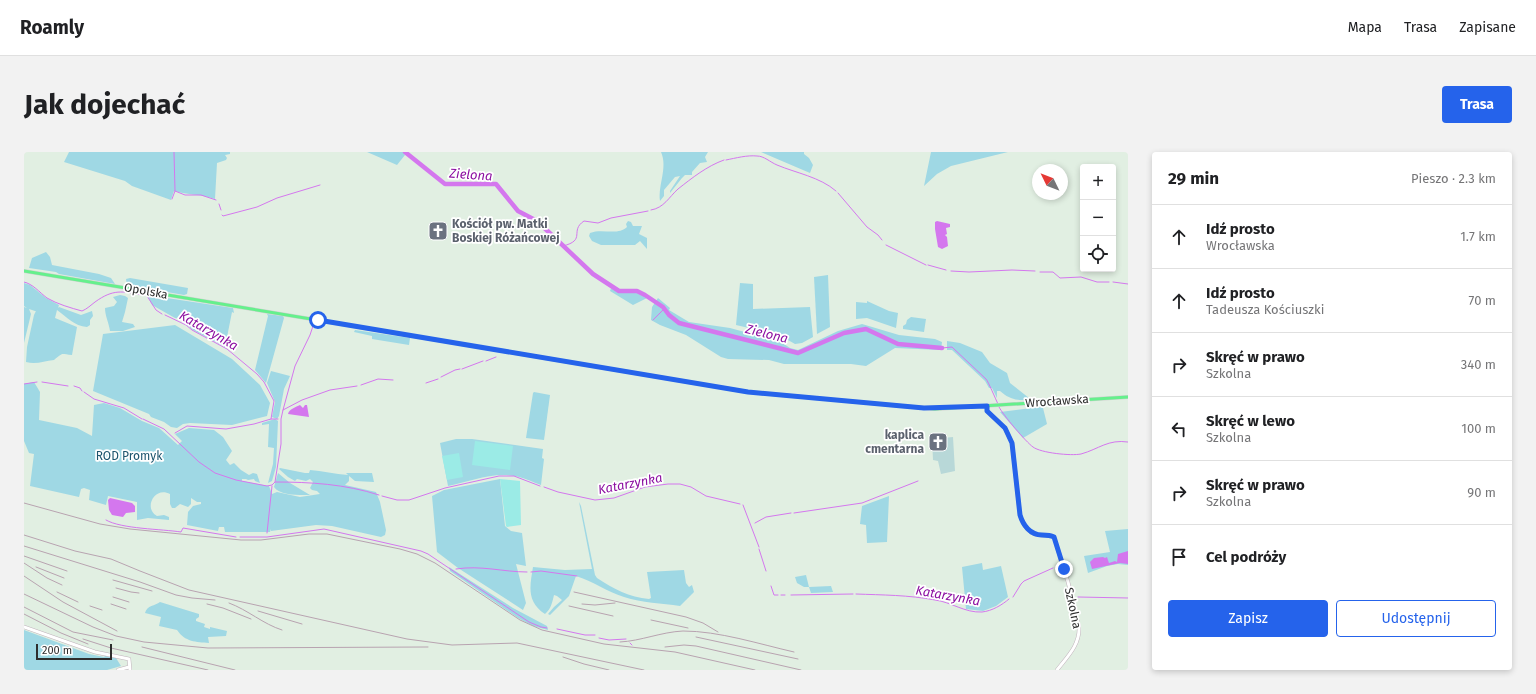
<!DOCTYPE html>
<html lang="pl">
<meta charset="utf-8">
<style>
body{margin:0;font-family:"Fira Sans",sans-serif;background:#f2f2f2;color:#202124}
.controls{position:absolute;right:12px;top:12px;display:grid;overflow:hidden;border-radius:4px;box-shadow:0 2px 6px #0003}
.controls button{width:36px;height:36px;display:grid;place-items:center;padding:0;border:0;border-bottom:1px solid #e0e0e0;background:#fff;color:#202124;font:20px sans-serif}
.compass{position:absolute;left:1008px;top:12px;width:36px;height:36px;border-radius:50%;background:#fff;box-shadow:0 2px 6px #0003;rotate:313deg}
.scale{position:absolute;left:12px;bottom:10px;width:76px;box-sizing:border-box;padding-left:4px;border:2px solid #2e2e2e;border-top:0;font-size:11px;line-height:14px;white-space:nowrap;color:#2e2e2e;-webkit-text-stroke:3px #fff;paint-order:stroke}
.stop{position:absolute;width:12px;height:12px;margin:-9px;border:3px solid #2563eb;border-radius:50%;background:#fff}
.stop.end{background:#2563eb;border-color:#fff;box-shadow:0 1px 4px #0008}
.list{margin:0;padding:0;list-style:none}
h2{display:flex;justify-content:space-between;align-items:center;height:52px;margin:0;padding:0 16px;font-size:17px}
h2 small{font-size:13px;font-weight:400;color:#757577}
.list li{display:grid;grid-template-columns:26px 1fr auto;gap:12px;align-items:center;box-sizing:border-box;height:64px;padding:0 16px;border-top:1px solid #e0e0e0}
.list b{display:block;font-size:15px;white-space:nowrap}
.list p{margin:0;font-size:13px;white-space:nowrap;color:#757577}
.list em{font-size:13px;font-style:normal;color:#757577}
.actions{display:flex;gap:8px;padding:12px 16px}
.actions a{flex:1;padding:9px 0;border:1px solid #2563eb;border-radius:4px;text-align:center;font-size:14px;color:#2563eb}
.actions .main{background:#2563eb;color:#fff}
.icon{flex:none;width:22px;height:22px;fill:none;stroke:currentColor;stroke-width:2;stroke-linecap:round;stroke-linejoin:round}
.map{position:relative;flex:none;width:1104px;height:518px;overflow:hidden;border-radius:4px}
header{display:flex;align-items:center;gap:24px;box-sizing:border-box;height:56px;padding:0 20px;background:#fff;border-bottom:1px solid #e0e0e0}
header strong{font-size:19px}
nav{display:flex;gap:22px;margin-inline-start:auto;font-size:14px}
.intro{display:flex;align-items:center;justify-content:space-between;box-sizing:border-box;height:96px;padding:0 24px}
h1{margin:0;font-size:28px}
.button{padding:10px 18px;border-radius:4px;background:#2563eb;color:#fff;font-size:14px;font-weight:700}
main{display:flex;gap:24px;padding:0 24px}
aside{flex:1;background:#fff;border-radius:4px;box-shadow:0 2px 6px #0003}
.map>svg:first-child{display:block}
</style>
<header>
<strong>Roamly</strong>
<nav><a>Mapa</a><a>Trasa</a><a>Zapisane</a></nav>
</header>
<div class="intro"><h1>Jak dojechać</h1><a class="button">Trasa</a></div>
<main>
<div class="map">
<svg width="1104" height="518" viewBox="0 0 1104 518">
<rect width="100%" height="100%" fill="#e1efe2"/>
<g fill="#9fd8e4">
<path d="M45,0H206V2L201,3L203,6L202,8L193,11L191,47C177,42 164,43 150,39L147,48L108,34L101,29L40,10Z"/>
<polygon points="343,0 379,0 381,3 373,13"/>
<path d="M637,0H684L681,5L683,10L676,11L668,20V23H661L658,26L646,41V39L656,24L651,25L640,38V44L636,49C634,32 644,16 637,0Z"/>
<polygon points="737,0 780,0 780,2 785,6 789,13 786,21"/>
<polygon points="907,0 984,0 927,14 913,22 900,34"/>
<path d="M604,69L607,70L609,74H618L615,82L623,86V97L616,89L611,93H577L568,89L565,84L566,81C578,76 594,84 603,75L602,72Z"/>
<polygon points="22,100 26,105 28,113 75,122 87,126 91,132 35,122 32,120 5,116 8,106"/>
<polygon points="804,123 806,175 793,182 790,125"/>
<polygon points="106,126 164,136 163,142 160,143 103,133 102,127"/>
<path d="M0,131L6,133L22,146L35,153L34,156L35,155L57,163L68,159L69,164L66,168V173L63,175C50,174 43,165 33,158L31,166L53,175L48,203C36,202 40,200 30,208C20,209 12,213 2,210L3,195L10,163L12,159L14,160L5,157L7,162L0,191V155L3,156L0,154Z"/>
<polygon points="716,131 729,132 729,157 786,155 789,185 778,191 771,192 755,183 712,173"/>
<path d="M587,136C599,143 616,137 623,146L609,153L586,139Z"/>
<path d="M96,143L101,144L104,146L101,160L98,170L109,172L111,175L99,179H86C85,171 81,164 81,156L90,154L93,150L89,145Z"/>
<polygon points="123,143 209,156 210,161 208,160 201,195 169,178 159,170 159,167 151,166 128,153"/>
<polygon points="634,146 646,156 645,158 665,170 706,176 757,190 766,196 774,198 814,179 838,172 875,183 911,187 918,190 917,198 871,196 842,214 827,212 760,212 745,208 704,207 697,205 662,183 636,173 627,168 628,155"/>
<polygon points="843,149 865,159 874,161 872,176 843,166 832,167 832,150 843,151"/>
<polygon points="243,162 259,164 260,166 242,231 231,218 244,164"/>
<polygon points="887,165 902,167 900,180 879,177 879,174 882,172 883,168"/>
<polygon points="151,173 208,207 236,233 246,251 243,264 208,273 166,271 159,272 153,276 147,275 140,270 127,265 125,262 69,239 79,182"/>
<polygon points="331,178 386,186 385,193 348,187 348,184 330,180"/>
<path d="M923,189L936,191L958,200L966,211L983,221L986,231L1005,246V248C993,249 985,247 976,239H973V246L968,236H965L961,229L928,198H923Z"/>
<polygon points="247,219 266,224 260,237 255,264 253,267 248,265 251,250 243,231"/>
<path d="M10,230L16,240L15,268L53,276L68,284L70,253L80,251L96,256L118,269L135,276L154,293L158,289L151,282L165,276L190,278L199,285L208,299L202,308L206,313L210,311L217,318L225,323L229,321L233,322L236,331L231,329L230,327L224,328L222,327H218V329L245,334L248,342L253,340L276,345L296,342L293,339L288,338L286,336L289,330L286,327L282,329L273,327L271,329L264,325L255,317L256,316L281,321H285L286,318C298,319 311,322 324,323L322,321H348L350,330L331,329L325,324V329L321,333L352,340L356,350L362,378L361,383L357,385L308,374L292,373L247,379V377L246,380H201L200,375H195L194,379L163,373L164,360L169,354L177,352V350H173L167,346V352L164,355L156,352L151,356H148L146,352V342C133,335 123,350 128,359C129,361 131,363 133,364L140,363L145,365V368L124,366L113,368V350L84,344L82,353L65,348L66,338L60,336L57,337L55,345L6,334L10,302L5,301L0,289V232Z"/>
<polygon points="510,240 526,243 520,288 502,286 509,241"/>
<polygon points="1015,255 1019,256 1023,272 999,286 976,260"/>
<polygon points="251,267 254,269 252,315 248,329 244,331 249,312 250,296 244,295 245,272 238,273 238,271"/>
<path d="M432,287H448L519,297L518,306L520,307L517,333C508,330 499,325 490,324C468,320 445,330 424,334L416,291Z"/>
<path d="M254,321L266,331L286,343C276,343 256,344 250,335Z"/>
<polygon points="476,327 481,374 487,379 498,381 502,414 492,412 502,451 499,458 434,416 413,400 408,344 420,338"/>
<polygon points="865,344 863,390 843,391 842,373 836,372 838,354"/>
<path d="M555,350L557,354L571,423L573,426C590,437 605,445 625,447L627,446L623,420L660,418L662,431L665,435L668,433L670,440L656,454C638,451 618,451 600,445C583,440 569,429 552,424L545,444L526,463L524,462L530,455L538,448L533,444L530,443C528,451 527,457 521,462C502,449 506,434 509,415L541,418L568,417Z"/>
<polygon points="1104,377 1104,413 1094,412 1083,414 1064,421 1060,404 1086,400 1081,379"/>
<polygon points="958,411 959,418 977,414 984,445 972,454 959,459 942,457 938,415"/>
<polygon points="425,415 489,456 523,474 524,478 509,474 494,466 426,419"/>
<polygon points="782,423 785,435 807,434 809,440 787,441 785,435 780,435 773,431 771,425"/>
<path d="M136,450L175,462V465L172,467V469L181,472L180,475L186,477V475L203,479L202,484L184,485L185,491C172,490 161,490 153,478L135,474L137,465L121,461C123,453 131,454 136,450Z"/>
<polygon points="0,478 65,502 80,505 81,504 92,506 97,514 83,518 0,518"/>
</g>
<polygon fill="#b8d8d8" points="929,285 931,319 917,322 914,309 909,308 908,287"/>
<g fill="#9bebe6">
<polygon points="451,289 489,294 486,318 448,313"/>
<polygon points="435,301 439,325 423,328 418,304"/>
<polygon points="476,327 496,329 497,373 483,375 482,374"/>
</g>
<g fill="#d477ee">
<polygon points="913,69 926,72 926,75 922,76 923,82 921,83 923,85 924,94 918,97 914,95 911,77 911,70"/>
<path d="M281,253H283L285,265L264,262C265,257 272,255 276,253L279,256Z"/>
<polygon points="86,346 108,351 111,354 111,360 102,361 99,365 88,363 85,358 84,348"/>
<polygon points="1104,399 1104,412 1096,411 1068,417 1066,410 1070,406 1079,405 1081,406 1083,405 1085,411 1091,409 1093,410 1094,402"/>
</g>
<g fill="none" stroke-linecap="round" stroke-linejoin="round">
<g stroke="#d477ee" stroke-width="1">
<path d="M702,8C712,6 723,3 733,4C740,4 746,10 753,13C772,21 796,25 812,39"/>
<polyline points="151,39 161,43 177,43 192,48"/>
<polyline points="814,41 843,75 854,83 858,88"/>
<polyline points="148,47 151,39 150,0"/>
<polyline points="195,52 197,58"/>
<path d="M627,58C640,56 645,45 654,37C668,26 683,14 700,8"/>
<polyline points="198,63 199,64 233,55 253,46 296,33"/>
<polyline points="862,93 902,113"/>
<path d="M539,94C563,88 545,79 560,69L574,71L587,66L624,59"/>
<polyline points="904,113 922,118"/>
<polyline points="927,119 945,120 988,118 1011,119"/>
<polyline points="1016,120 1029,120 1036,126 1057,125 1073,130 1085,130"/>
<path d="M0,130C9,132 15,140 23,146C33,152 47,156 58,159C63,157 67,153 71,150C89,137 98,139 119,143"/>
<polyline points="1089,130 1104,132"/>
<polyline points="123,144 132,158 138,162"/>
<polyline points="141,163 162,173 168,178 203,197 233,222 240,230 250,249 247,267"/>
<polyline points="629,168 640,157"/>
<path d="M918,196L928,195L929,196L962,227C964,229 972,248 974,252"/>
<polyline points="462,209 472,205"/>
<polyline points="438,217 459,209"/>
<polyline points="417,225 431,218 436,217"/>
<polyline points="18,230 44,234"/>
<polyline points="402,231 414,227"/>
<polyline points="0,232 13,230"/>
<polyline points="337,233 354,227 369,228"/>
<polyline points="50,234 56,236 58,239"/>
<polyline points="60,240 70,247 100,256 118,267"/>
<path d="M975,255C979,263 1002,290 1009,295C1017,301 1047,304 1057,302C1075,297 1084,287 1104,290"/>
<polyline points="259,258 278,248 306,238 333,234"/>
<path d="M119,267L140,277L175,310L191,321L212,328L243,334L248,333L251,330C286,330 321,332 355,343"/>
<polyline points="151,281 163,274 202,277 230,272 247,267 254,267"/>
<polyline points="251,330 257,292 257,267 259,258 271,214 286,183 290,171"/>
<polyline points="520,335 534,340 571,348 590,346 621,335 644,332 656,332 667,335 682,344 716,352"/>
<polyline points="358,344 373,348 385,348 421,336 475,324 490,324 516,334"/>
<polyline points="719,353 735,395"/>
<polyline points="770,361 838,351 894,329"/>
<path d="M82,368C97,377 138,377 157,380L159,376L212,385"/>
<polyline points="731,371 742,365 767,361"/>
<polyline points="243,381 248,334"/>
<polyline points="216,385 243,385 300,377 397,399 404,402 505,470 517,475 523,476"/>
<polyline points="735,397 742,419"/>
<path d="M432,417C457,413 479,420 503,420"/>
<polyline points="507,420 517,419 553,424"/>
<polyline points="747,434 750,443 754,443"/>
<path d="M832,442C858,443 885,443 911,448C927,450 941,461 958,460C968,459 978,453 985,447"/>
<polyline points="757,443 761,443"/>
<polyline points="767,443 829,442"/>
<polyline points="989,445 997,432 1000,429 1029,416"/>
<polyline points="1054,445 1104,446"/>
<polyline points="533,477 561,483 571,483"/>
<polyline points="575,486 585,488 602,487"/>
<polyline points="606,491 608,493"/>
</g>
<polyline stroke="#d477ee" stroke-width="4.5" points="381,0 421,32 472,32 494,59 513,69 569,122 595,139 613,139 621,143 639,155 645,163 655,171 774,201 820,181 842,177 874,192 918,196"/>
<g stroke="#c1b4bd" stroke-width="4">
<g id="secondary">
<path d="M963,254V259L981,276L988,291L996,363C999,372 1004,382 1015,383C1020,384 1026,382 1030,385L1044,430L1055,475C1056,493 1043,505 1033,518"/>
<polyline points="0,475 71,500 105,507 106,518"/>
<polyline points="94,518 105,515"/>
</g>
</g>
<g stroke="#d1d1d1" stroke-width="4">
<polyline id="primary" points="0,119 724,240 911,257 1104,245"/>
</g>
<use href="#secondary" stroke="#fff" stroke-width="3"/>
<use href="#primary" stroke="#65f08c" stroke-width="3"/>
<g stroke="#b8a3b0" stroke-width="1">
<polyline points="0,351 76,372 106,377 217,388 237,388 285,382 303,382 376,397 393,402 411,411 496,468 518,478 580,492 651,500 731,518"/>
<polyline points="0,383 51,399 87,407 116,419 165,438 383,487 428,493 493,491 620,518"/>
<polyline points="0,394 116,430 152,443 168,446 191,448"/>
<polyline points="0,404 43,419"/>
<polyline points="0,411 23,426 38,433"/>
<polyline points="12,415 40,426"/>
<polyline points="0,424 39,450 93,479"/>
<polyline points="89,428 128,439"/>
<polyline points="92,436 107,440 115,441"/>
<polyline points="33,440 54,450"/>
<polyline points="550,440 662,465 679,471 694,480"/>
<polyline points="0,442 69,475 92,484 120,490 184,496 404,495"/>
<polyline points="89,445 105,450"/>
<path d="M205,451C224,458 239,472 258,478"/>
<polyline points="87,452 102,457"/>
<polyline points="183,452 199,456 227,467"/>
<polyline points="558,452 571,453 591,451"/>
<polyline points="66,454 78,458"/>
<polyline points="545,454 589,464"/>
<polyline points="0,455 49,480 89,488"/>
<polyline points="234,459 278,472"/>
<polyline points="0,462 37,481 64,492"/>
<polyline points="627,468 664,476"/>
<polyline points="672,485 774,507"/>
<polyline points="59,487 87,496 184,518"/>
<path d="M596,490C617,489 637,480 659,479C695,479 735,492 770,500"/>
<polyline points="118,495 211,518"/>
<polyline points="641,495 660,493 672,494 777,518"/>
<polyline points="539,505 560,512 585,518"/>
</g>
</g>
<g fill="none" stroke-linecap="round" stroke-linejoin="round">
<path stroke="#2563eb" stroke-width="5" d="M294,168L724,240L900,256L963,254V259L981,276L988,291L996,363C999,373 1006,383 1018,383C1023,383 1026,383 1030,385L1040,417"/>
</g>
<defs>
<g id="church-square" transform="scale(1)"><rect x="-9" y="-9" width="18" height="18" rx="4" fill="#6b7280" stroke="#fff"/><path d="M-1.2-6h2.4v3.5h3.3v2.4h-3.3V6h-2.4V-.1h-3.3v-2.4h3.3Z" fill="#fff"/></g>
</defs>
<g fill-rule="evenodd">
<use href="#church-square" x="414" y="79"/>
<use href="#church-square" x="914" y="290"/>
</g>
<g text-anchor="middle" stroke-width="3.5" stroke-linejoin="round" paint-order="stroke">
<g font-size="12" font-weight="bold" fill="#5b616d" stroke="#fff" text-anchor="start">
<text x="428" y="76">Kościół pw. Matki<tspan x="428" dy="14">Boskiej Różańcowej</tspan></text>
<text x="900" y="287" text-anchor="end">kaplica<tspan x="900" dy="14">cmentarna</tspan></text>
</g>
<g font-size="12" fill="#2e2e2e" stroke="#fff">
<text transform="translate(122 139) rotate(10)" y="4">Opolska</text>
<text transform="translate(1033 249) rotate(-4)" y="4">Wrocławska</text>
<text transform="translate(1049 456) rotate(78)" y="4">Szkolna</text>
</g>
<g font-size="12" fill="#1c546d" stroke="#fff">
<text x="105" y="308">ROD Promyk</text>
</g>
<g font-size="13" font-style="italic" fill="#8c0fa1" stroke="#fff">
<text transform="translate(447 22) rotate(4)" y="5">Zielona</text>
<text transform="translate(185 178) rotate(30)" y="5">Katarzynka</text>
<text transform="translate(743 181) rotate(14)" y="5">Zielona</text>
<text transform="translate(606 331) rotate(-11)" y="5">Katarzynka</text>
<text transform="translate(924 443) rotate(10)" y="5">Katarzynka</text>
</g>
</g>
</svg>
<div class="controls">
<button>+</button>
<button>−</button>
<button><svg class="icon" aria-label="locate" viewBox="0 0 24 24"><circle cx="12" cy="12" r="6"/><path d="M12 2v4M12 18v4M2 12h4M18 12h4"/></svg></button>
</div>
<svg class="compass" viewBox="-18 -18 36 36"><path d="M0-13l5 13h-10z" fill="#e53935"/><path d="M0 13l5-13h-10z" fill="#757577"/></svg>
<div class="scale">200 m</div>
<div class="stop" style="left:294px;top:168px"></div>
<div class="stop end" style="left:1040px;top:417px"></div>
</div>
<aside>
<h2>29 min<small>Pieszo · 2.3 km</small></h2>
<ul class="list">
<li><svg class="icon" aria-label="ahead" viewBox="0 0 24 24"><path d="M12 20V5M6 11l6-6 6 6"/></svg><div><b>Idź prosto</b><p>Wrocławska</p></div><em>1.7 km</em></li>
<li><svg class="icon" aria-label="ahead" viewBox="0 0 24 24"><path d="M12 20V5M6 11l6-6 6 6"/></svg><div><b>Idź prosto</b><p>Tadeusza Kościuszki</p></div><em>70 m</em></li>
<li><svg class="icon" aria-label="right" viewBox="0 0 24 24"><path d="M7 20v-9h11M14 6l5 5-5 5"/></svg><div><b>Skręć w prawo</b><p>Szkolna</p></div><em>340 m</em></li>
<li><svg class="icon" aria-label="left" viewBox="0 0 24 24"><path d="M17 20v-9H6M10 6l-5 5 5 5"/></svg><div><b>Skręć w lewo</b><p>Szkolna</p></div><em>100 m</em></li>
<li><svg class="icon" aria-label="right" viewBox="0 0 24 24"><path d="M7 20v-9h11M14 6l5 5-5 5"/></svg><div><b>Skręć w prawo</b><p>Szkolna</p></div><em>90 m</em></li>
<li><svg class="icon" aria-label="arrive" viewBox="0 0 24 24"><path d="M6 21V4h12l-3 4 3 4H6"/></svg><div><b>Cel podróży</b></div></li>
</ul>
<div class="actions"><a class="main">Zapisz</a><a>Udostępnij</a></div>
</aside>
</main>
